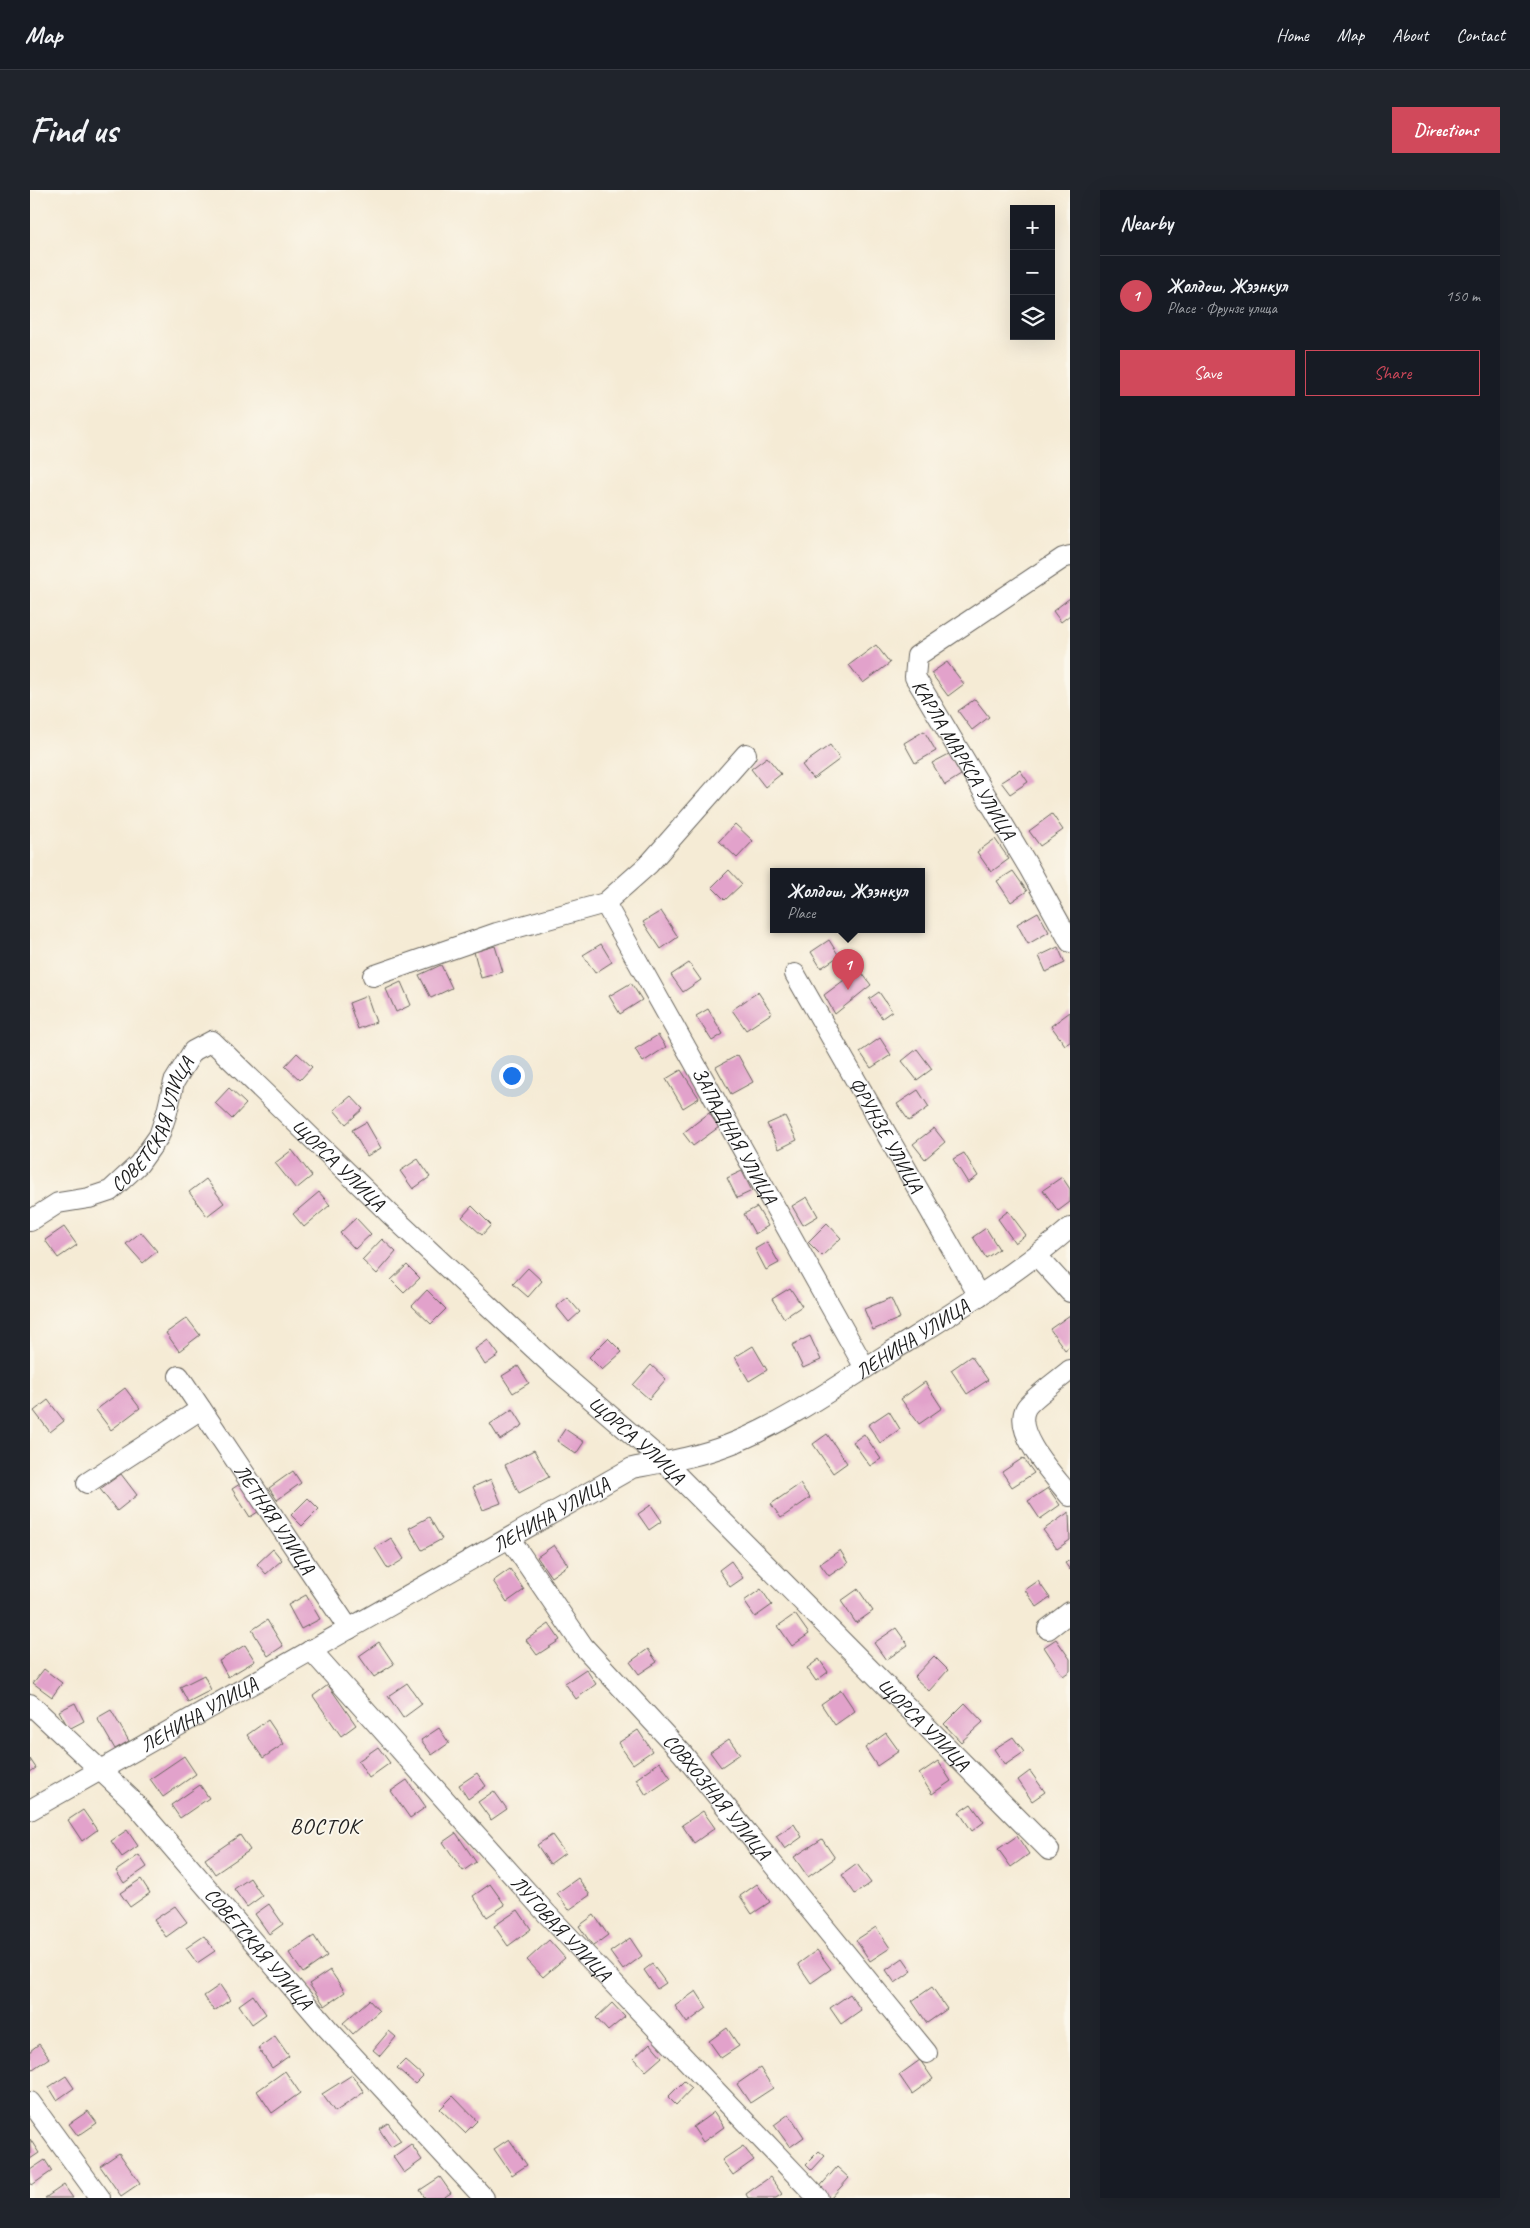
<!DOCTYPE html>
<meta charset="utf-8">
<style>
body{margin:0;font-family:Caveat,sans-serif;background:#20242c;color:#f1f3f6}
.controls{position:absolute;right:15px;top:15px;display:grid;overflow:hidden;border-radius:0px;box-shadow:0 5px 20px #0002}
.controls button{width:45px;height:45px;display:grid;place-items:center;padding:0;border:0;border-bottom:1px solid #363941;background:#171b24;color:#f1f3f6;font:25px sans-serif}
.you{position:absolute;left:481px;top:885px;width:18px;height:18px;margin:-12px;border:4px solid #fff;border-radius:50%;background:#1a73e8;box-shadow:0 0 0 8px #1a73e833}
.badge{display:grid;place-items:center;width:32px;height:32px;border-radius:50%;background:#d1495b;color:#fff;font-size:16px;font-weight:700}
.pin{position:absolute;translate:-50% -41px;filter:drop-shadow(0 1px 2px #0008)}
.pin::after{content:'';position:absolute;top:26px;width:18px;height:15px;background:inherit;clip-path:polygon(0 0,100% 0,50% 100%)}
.popup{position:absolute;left:740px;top:678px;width:155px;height:65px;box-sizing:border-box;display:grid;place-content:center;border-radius:0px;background:#171b24;filter:drop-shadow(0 1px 4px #0005);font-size:16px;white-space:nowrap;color:#9ea1a6}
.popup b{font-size:19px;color:#f1f3f6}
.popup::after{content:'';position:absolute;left:50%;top:100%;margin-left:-10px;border:10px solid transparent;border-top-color:#171b24}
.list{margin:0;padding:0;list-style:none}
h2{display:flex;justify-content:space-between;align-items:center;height:65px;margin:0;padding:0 20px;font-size:21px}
h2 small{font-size:16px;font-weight:400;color:#9ea1a6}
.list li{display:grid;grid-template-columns:32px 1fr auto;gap:15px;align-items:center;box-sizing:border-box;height:80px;padding:0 20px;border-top:1px solid #363941}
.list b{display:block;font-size:19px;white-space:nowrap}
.list p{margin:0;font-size:16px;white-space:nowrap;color:#9ea1a6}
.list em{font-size:16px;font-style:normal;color:#9ea1a6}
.actions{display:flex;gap:10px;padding:15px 20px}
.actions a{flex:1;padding:11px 0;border:1px solid #d1495b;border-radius:0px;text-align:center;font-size:18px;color:#d1495b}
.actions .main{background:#d1495b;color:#fff}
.icon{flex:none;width:28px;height:28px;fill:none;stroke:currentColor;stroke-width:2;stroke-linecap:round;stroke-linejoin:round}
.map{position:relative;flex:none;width:1040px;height:2008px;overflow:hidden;border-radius:0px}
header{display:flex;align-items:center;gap:30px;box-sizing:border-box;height:70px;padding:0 25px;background:#171b24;border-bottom:1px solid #363941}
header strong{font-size:24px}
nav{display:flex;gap:28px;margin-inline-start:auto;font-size:18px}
.intro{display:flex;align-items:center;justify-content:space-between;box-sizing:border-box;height:120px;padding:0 30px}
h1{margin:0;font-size:35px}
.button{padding:12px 22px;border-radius:0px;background:#d1495b;color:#fff;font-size:18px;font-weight:700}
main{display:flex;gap:30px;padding:0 30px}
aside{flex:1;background:#171b24;border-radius:0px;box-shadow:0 5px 20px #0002}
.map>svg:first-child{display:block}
</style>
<header>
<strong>Map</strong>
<nav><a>Home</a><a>Map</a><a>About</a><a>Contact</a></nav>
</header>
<div class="intro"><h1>Find us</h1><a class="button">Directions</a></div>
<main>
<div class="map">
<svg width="1040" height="2008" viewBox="0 0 1040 2008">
<rect width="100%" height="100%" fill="#fbf7ec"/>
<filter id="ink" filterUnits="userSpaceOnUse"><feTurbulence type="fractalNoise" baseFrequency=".02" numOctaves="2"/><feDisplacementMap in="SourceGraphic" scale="10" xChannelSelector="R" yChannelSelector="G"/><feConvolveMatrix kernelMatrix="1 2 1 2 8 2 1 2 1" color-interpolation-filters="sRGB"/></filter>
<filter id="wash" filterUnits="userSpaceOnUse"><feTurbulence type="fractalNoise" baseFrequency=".0096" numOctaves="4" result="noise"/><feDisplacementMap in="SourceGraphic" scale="20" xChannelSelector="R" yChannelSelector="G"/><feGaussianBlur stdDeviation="1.12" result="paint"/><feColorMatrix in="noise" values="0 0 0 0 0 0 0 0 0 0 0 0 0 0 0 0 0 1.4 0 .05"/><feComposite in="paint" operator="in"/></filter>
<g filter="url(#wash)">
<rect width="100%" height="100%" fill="#f5ebd5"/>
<g id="blocks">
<g fill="#e2a2cb">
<polygon points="1040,408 1040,425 1031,432 1023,421"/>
<polygon points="846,455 860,473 833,493 819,475"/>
<polygon points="917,472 934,494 918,506 901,483"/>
<polygon points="945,509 959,527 942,540 928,521"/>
<polygon points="894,541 906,561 885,573 874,553"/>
<polygon points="800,555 810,569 783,589 772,575"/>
<polygon points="919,564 931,585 915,595 902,573"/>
<polygon points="737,567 751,584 735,597 721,579"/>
<polygon points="990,580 998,592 980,604 971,592"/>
<polygon points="1022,624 1033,640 1010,656 999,641"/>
<polygon points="705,634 723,651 707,668 689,651"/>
<polygon points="965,649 979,669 961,682 947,662"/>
<polygon points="699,680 712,694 695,710 682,697"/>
<polygon points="983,681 997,701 981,712 967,691"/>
<polygon points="631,721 648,747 631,759 613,732"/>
<polygon points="1008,722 1019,742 998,754 987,734"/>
<polygon points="799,750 809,766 791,778 781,762"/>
<polygon points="571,754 582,772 565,783 553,765"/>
<polygon points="465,756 473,782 451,788 444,762"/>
<polygon points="1028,757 1035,773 1016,782 1009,766"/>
<polygon points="659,773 671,790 653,802 641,785"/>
<polygon points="411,775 422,798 401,808 389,785"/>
<polygon points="829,779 841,795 805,824 794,805"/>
<polygon points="371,792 381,815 366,822 356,799"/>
<polygon points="601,793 612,810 590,824 579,806"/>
<polygon points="728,802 742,823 716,840 702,820"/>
<polygon points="849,802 862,821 852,828 839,809"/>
<polygon points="337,806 346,832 328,839 319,813"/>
<polygon points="678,819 693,844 682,851 666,826"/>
<polygon points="1040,822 1040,852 1035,855 1021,836"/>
<polygon points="628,845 636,857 613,872 605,859"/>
<polygon points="850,848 861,865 841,878 830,862"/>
<polygon points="887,859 902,879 887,890 872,871"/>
<polygon points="267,863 282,877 270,890 255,876"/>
<polygon points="708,865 723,892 701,904 686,877"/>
<polygon points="651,880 669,908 653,918 636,889"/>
<polygon points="199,898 216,914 202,929 185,913"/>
<polygon points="888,900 899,917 879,931 867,914"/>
<polygon points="321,906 333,919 316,934 304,920"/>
<polygon points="679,923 689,937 663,956 653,943"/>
<polygon points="755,926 767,950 749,959 737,934"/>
<polygon points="336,932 351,958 337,966 322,940"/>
<polygon points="904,938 915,952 895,969 883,954"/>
<polygon points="262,960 282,986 266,999 245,973"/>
<polygon points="934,963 948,986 938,993 923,969"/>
<polygon points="388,969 400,987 383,999 370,981"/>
<polygon points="712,981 722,1001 707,1008 697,988"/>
<polygon points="1032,987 1040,999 1040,1012 1028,1021 1013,1000"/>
<polygon points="176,989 194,1013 177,1026 159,1002"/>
<polygon points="289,1002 300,1015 274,1037 263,1024"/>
<polygon points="777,1007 788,1026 773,1035 762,1016"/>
<polygon points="442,1016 461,1035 452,1045 432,1027"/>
<polygon points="727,1017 738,1036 725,1044 714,1024"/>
<polygon points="978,1021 996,1045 985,1053 968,1029"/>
<polygon points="326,1028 341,1044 325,1059 310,1043"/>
<polygon points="797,1033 811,1048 792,1066 778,1052"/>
<polygon points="34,1037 47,1055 28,1068 15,1050"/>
<polygon points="956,1038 969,1059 956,1068 943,1047"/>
<polygon points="111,1042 127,1061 113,1073 96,1054"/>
<polygon points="352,1049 366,1062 347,1084 332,1070"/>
<polygon points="737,1052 749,1073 736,1080 725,1059"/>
<polygon points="377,1075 390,1088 374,1103 361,1090"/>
<polygon points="498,1078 512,1091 498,1107 483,1094"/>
<polygon points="760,1098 772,1116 754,1128 742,1109"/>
<polygon points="397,1100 416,1119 401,1134 382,1116"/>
<polygon points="537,1107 550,1122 539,1132 526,1116"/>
<polygon points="861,1108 870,1128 843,1140 834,1119"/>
<polygon points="1040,1125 1040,1156 1035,1160 1020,1139"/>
<polygon points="157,1128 170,1145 149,1161 136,1143"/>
<polygon points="780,1146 791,1170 773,1178 762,1155"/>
<polygon points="578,1148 592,1162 572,1180 559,1167"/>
<polygon points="458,1150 469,1165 455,1175 445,1159"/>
<polygon points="723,1156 737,1180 719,1191 705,1167"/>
<polygon points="941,1166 958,1190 937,1204 921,1180"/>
<polygon points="621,1175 636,1189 619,1209 603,1195"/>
<polygon points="488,1176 499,1193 483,1203 472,1186"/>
<polygon points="895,1192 912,1218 889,1234 871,1209"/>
<polygon points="95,1198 110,1218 81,1240 66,1220"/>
<polygon points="18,1210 34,1231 20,1242 4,1221"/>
<polygon points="483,1219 493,1235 470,1250 460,1234"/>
<polygon points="859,1221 870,1239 850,1253 838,1235"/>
<polygon points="535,1239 554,1252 546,1264 527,1251"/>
<polygon points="797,1244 817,1273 803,1283 783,1254"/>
<polygon points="834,1244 851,1269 840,1276 823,1252"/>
<polygon points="504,1260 519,1287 489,1303 475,1275"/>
<polygon points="993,1268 1004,1283 982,1297 972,1282"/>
<polygon points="263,1281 271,1293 247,1310 239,1298"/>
<polygon points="91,1284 107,1305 87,1321 70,1299"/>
<polygon points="461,1289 471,1313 453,1320 443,1297"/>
<polygon points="213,1292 231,1320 220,1327 202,1299"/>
<polygon points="770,1294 780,1308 751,1328 741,1314"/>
<polygon points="1018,1298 1030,1315 1010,1329 998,1311"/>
<polygon points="278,1308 289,1319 272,1336 261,1325"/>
<polygon points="621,1315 632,1331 619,1340 608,1324"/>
<polygon points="1039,1322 1040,1350 1027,1359 1013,1340"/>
<polygon points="399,1327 412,1349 392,1360 379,1338"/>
<polygon points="361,1348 374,1369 358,1379 345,1358"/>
<polygon points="524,1355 538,1375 521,1387 507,1367"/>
<polygon points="243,1359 252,1370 236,1384 227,1374"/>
<polygon points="810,1360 818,1373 799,1386 790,1374"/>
<polygon points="1040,1370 1040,1380 1035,1373"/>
<polygon points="701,1371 713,1388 700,1397 689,1380"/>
<polygon points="480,1379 494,1400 477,1412 463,1391"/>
<polygon points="1008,1391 1020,1408 1007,1417 995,1400"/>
<polygon points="731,1399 742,1415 725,1427 714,1411"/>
<polygon points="828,1399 843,1421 826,1433 811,1411"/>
<polygon points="276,1405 290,1429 271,1439 258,1415"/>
<polygon points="765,1424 779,1444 762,1456 748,1436"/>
<polygon points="237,1430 253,1456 238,1466 222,1440"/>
<polygon points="519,1434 530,1450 507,1465 496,1450"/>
<polygon points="866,1438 878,1455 856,1470 844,1453"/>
<polygon points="1026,1449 1040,1469 1040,1481 1033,1486 1014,1457"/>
<polygon points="349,1452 364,1474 344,1487 329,1466"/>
<polygon points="215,1455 225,1471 198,1487 189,1471"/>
<polygon points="618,1459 627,1472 609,1484 600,1472"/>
<polygon points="904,1466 918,1480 899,1501 884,1487"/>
<polygon points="789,1469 798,1482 786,1491 777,1478"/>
<polygon points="14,1479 32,1493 22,1507 3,1493"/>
<polygon points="556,1479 566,1494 546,1509 535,1493"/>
<polygon points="174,1485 181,1500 158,1512 150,1497"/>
<polygon points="377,1493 392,1514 373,1528 358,1506"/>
<polygon points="298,1495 326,1535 311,1546 283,1506"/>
<polygon points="811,1500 825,1521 805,1535 791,1514"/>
<polygon points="45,1513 54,1531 39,1539 29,1521"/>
<polygon points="935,1513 953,1532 931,1552 914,1534"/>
<polygon points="81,1520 99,1551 85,1559 67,1528"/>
<polygon points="238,1530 254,1554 233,1568 217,1545"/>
<polygon points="409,1538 419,1553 402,1565 391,1550"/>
<polygon points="608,1540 622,1561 603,1574 588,1553"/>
<polygon points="856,1543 869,1561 847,1576 835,1558"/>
<polygon points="983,1547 994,1562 975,1575 964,1559"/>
<polygon points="699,1549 710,1564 691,1577 680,1562"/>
<polygon points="348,1557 360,1573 339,1588 328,1571"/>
<polygon points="154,1566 166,1584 133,1607 120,1589"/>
<polygon points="0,1569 6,1578 0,1582"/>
<polygon points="908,1571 921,1591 902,1604 889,1584"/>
<polygon points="630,1572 641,1588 616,1605 606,1589"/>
<polygon points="1000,1581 1015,1602 1002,1611 988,1590"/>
<polygon points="447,1583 456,1596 438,1609 429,1595"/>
<polygon points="377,1590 396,1617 380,1628 361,1601"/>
<polygon points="170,1595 179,1608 150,1628 141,1615"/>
<polygon points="464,1601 477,1619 461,1630 448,1612"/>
<polygon points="941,1614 954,1632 942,1641 929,1622"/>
<polygon points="53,1620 67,1640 52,1651 38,1630"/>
<polygon points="673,1621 685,1638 664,1653 652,1635"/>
<polygon points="764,1634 772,1647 755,1659 746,1646"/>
<polygon points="97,1640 108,1656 92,1667 81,1651"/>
<polygon points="426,1643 446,1672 433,1681 413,1652"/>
<polygon points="210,1645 220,1660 185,1684 175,1669"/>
<polygon points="522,1645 535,1663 520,1674 507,1655"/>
<polygon points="987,1646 999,1664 981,1677 968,1659"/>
<polygon points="792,1649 805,1668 778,1687 764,1667"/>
<polygon points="109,1665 117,1677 94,1693 86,1681"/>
<polygon points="827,1674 841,1693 825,1704 812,1685"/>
<polygon points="220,1688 232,1706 217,1717 204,1699"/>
<polygon points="548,1688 560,1705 539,1720 527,1703"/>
<polygon points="111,1689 120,1703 100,1717 90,1703"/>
<polygon points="460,1694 475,1715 457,1727 443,1706"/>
<polygon points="727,1694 740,1712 722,1724 710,1706"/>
<polygon points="239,1714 253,1734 239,1744 225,1724"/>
<polygon points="145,1716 157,1732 136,1747 124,1730"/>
<polygon points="488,1720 501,1739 478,1756 464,1736"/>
<polygon points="564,1725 578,1745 563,1756 549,1736"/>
<polygon points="846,1737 860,1758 840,1771 826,1750"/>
<polygon points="174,1746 185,1761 167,1773 156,1758"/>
<polygon points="284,1746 297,1766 273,1783 259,1763"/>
<polygon points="600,1748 612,1766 593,1780 580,1762"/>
<polygon points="519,1750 535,1768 513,1787 497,1770"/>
<polygon points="787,1760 801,1779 781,1793 768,1774"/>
<polygon points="873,1768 882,1781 865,1793 856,1780"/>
<polygon points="622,1774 636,1793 627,1799 614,1780"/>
<polygon points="300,1780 315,1802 295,1816 279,1794"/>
<polygon points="190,1795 200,1810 184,1821 174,1806"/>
<polygon points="902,1797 917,1819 897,1833 882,1811"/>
<polygon points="666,1801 677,1818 657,1833 645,1816"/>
<polygon points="820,1804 831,1820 811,1834 800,1818"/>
<polygon points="223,1805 236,1824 222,1834 209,1815"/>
<polygon points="339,1810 349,1821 323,1844 313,1833"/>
<polygon points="582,1813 595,1827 578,1841 566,1828"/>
<polygon points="697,1838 709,1856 691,1868 679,1851"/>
<polygon points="359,1841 366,1847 350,1866 343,1860"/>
<polygon points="245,1846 259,1866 242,1878 228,1858"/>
<polygon points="620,1853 632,1867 616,1881 604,1868"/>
<polygon points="9,1854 19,1868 0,1881 0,1861"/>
<polygon points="375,1870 393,1886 385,1894 367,1878"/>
<polygon points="890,1870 903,1889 882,1904 869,1885"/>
<polygon points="730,1878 743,1898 720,1913 707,1894"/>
<polygon points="255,1881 270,1903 242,1923 227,1901"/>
<polygon points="322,1885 334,1902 305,1922 292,1904"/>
<polygon points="36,1886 44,1898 27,1910 19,1897"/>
<polygon points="654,1891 662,1898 646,1915 638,1907"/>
<polygon points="423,1906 447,1931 435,1943 410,1919"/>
<polygon points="58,1921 67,1933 48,1946 39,1934"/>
<polygon points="684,1922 694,1937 673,1952 663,1937"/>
<polygon points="759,1924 774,1947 760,1957 744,1935"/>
<polygon points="358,1933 371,1951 361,1957 349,1939"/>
<polygon points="0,1949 9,1963 0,1969"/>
<polygon points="479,1949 497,1975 482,1985 464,1959"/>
<polygon points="381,1954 392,1970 374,1983 363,1967"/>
<polygon points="713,1956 724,1970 703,1985 692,1970"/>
<polygon points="789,1961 795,1966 782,1980 776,1974"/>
<polygon points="89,1963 110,1993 91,2006 70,1976"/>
<polygon points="15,1970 22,1981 2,1995 0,1992 0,1980"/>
<polygon points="807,1977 819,1988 801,2008 796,2008 787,2000"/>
<polygon points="410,1987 421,2003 413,2008 395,2008 390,2000"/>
<polygon points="740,1987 752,2004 746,2008 718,2008 716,2004"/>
<polygon points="34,1995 43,2008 15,2008"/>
</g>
</g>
</g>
<g filter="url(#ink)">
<use href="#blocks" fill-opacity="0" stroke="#68645d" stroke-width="1"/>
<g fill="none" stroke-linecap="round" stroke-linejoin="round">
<g stroke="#68645d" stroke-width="22">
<g id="minor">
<path id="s1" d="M1040,366L1033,368L887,466L885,487L998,676L1040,752"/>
<path id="s2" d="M575,713L835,1178"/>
<path id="s3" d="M765,784L949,1106"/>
<polyline points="343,786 467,743 575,713 619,674 716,564"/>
<path id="s4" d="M0,1031L28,1013L59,1008L80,1001L109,974L129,946L137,922L144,892L163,861L182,851L361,1025L526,1179L634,1272L1019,1660"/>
<polyline points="1007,1066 1040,1102"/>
<path d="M1040,1180C1031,1188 1001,1209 996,1218C982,1243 1025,1287 1040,1306"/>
<path id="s5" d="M149,1186L319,1439"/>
<polyline points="57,1293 171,1219"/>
<path id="s6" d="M480,1349L553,1456L652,1563L897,1863"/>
<polyline points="1018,1439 1040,1422"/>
<path id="s7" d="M281,1460L517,1724L788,2008"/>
<path id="s8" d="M0,1514L101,1609L298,1839L454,2008"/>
<path id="s9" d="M0,1620L602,1278C635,1272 667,1267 698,1255C752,1235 810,1194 859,1163C921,1124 984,1086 1040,1038"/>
<polyline points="0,1912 70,2008"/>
</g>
</g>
<use href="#minor" stroke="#fff" stroke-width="20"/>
</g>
</g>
<g text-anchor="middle" stroke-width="4" stroke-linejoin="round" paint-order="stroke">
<g font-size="20" fill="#1c1c1c" stroke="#fbf7ec">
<text dy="7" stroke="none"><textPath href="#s1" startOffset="300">КАРЛА МАРКСА УЛИЦА</textPath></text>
<text dy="7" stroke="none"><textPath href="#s4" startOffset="168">СОВЕТСКАЯ УЛИЦА</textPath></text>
<text dy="7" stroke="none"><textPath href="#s3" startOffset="185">ФРУНЗЕ УЛИЦА</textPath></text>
<text dy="7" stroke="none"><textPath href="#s2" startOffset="266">ЗАПАДНАЯ УЛИЦА</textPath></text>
<text dy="7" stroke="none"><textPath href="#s4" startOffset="452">ЩОРСА УЛИЦА</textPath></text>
<text dy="7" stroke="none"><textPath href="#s9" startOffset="1004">ЛЕНИНА УЛИЦА</textPath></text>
<text dy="7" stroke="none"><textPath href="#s4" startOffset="858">ЩОРСА УЛИЦА</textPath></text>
<text dy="7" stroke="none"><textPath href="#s9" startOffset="599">ЛЕНИНА УЛИЦА</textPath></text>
<text dy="7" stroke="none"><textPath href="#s5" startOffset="172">ЛЕТНЯЯ УЛИЦА</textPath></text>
<text dy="7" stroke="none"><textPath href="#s9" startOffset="194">ЛЕНИНА УЛИЦА</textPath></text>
<text dy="7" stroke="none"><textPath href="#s4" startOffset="1262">ЩОРСА УЛИЦА</textPath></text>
<text dy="7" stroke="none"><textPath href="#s6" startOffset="331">СОВХОЗНАЯ УЛИЦА</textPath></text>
<text dy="7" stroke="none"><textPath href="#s7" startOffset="374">ЛУГОВАЯ УЛИЦА</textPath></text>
<text dy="7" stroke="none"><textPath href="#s8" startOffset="335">СОВЕТСКАЯ УЛИЦА</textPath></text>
</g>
<g font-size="22" letter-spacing="1" fill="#1c1c1c" stroke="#fbf7ec">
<text x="295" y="1643">ВОСТОК</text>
</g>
</g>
</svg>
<div class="controls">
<button>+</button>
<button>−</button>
<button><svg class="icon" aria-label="layers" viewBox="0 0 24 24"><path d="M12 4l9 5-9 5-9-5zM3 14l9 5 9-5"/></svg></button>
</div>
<div class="you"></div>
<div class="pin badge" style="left:818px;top:800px">1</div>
<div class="popup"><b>Жолдош, Жээнкул</b>Place</div>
</div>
<aside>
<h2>Nearby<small></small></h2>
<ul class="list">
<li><span class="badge">1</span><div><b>Жолдош, Жээнкул</b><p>Place · Фрунзе улица</p></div><em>150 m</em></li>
</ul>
<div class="actions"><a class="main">Save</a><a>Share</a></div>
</aside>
</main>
